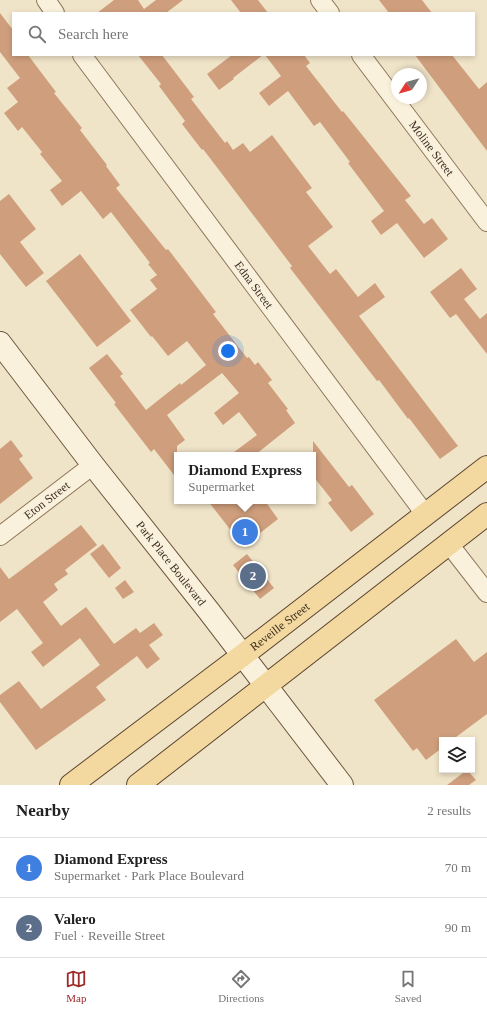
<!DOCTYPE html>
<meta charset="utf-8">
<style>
:root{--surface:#fff;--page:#f6f6f6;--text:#222;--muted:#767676;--line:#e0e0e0;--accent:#9e2a2b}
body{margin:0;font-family:"Times New Roman",serif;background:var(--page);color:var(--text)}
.controls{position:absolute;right:12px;bottom:12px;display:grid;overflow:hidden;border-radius:0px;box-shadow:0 2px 6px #0003}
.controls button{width:36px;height:36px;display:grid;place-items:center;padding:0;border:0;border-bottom:1px solid var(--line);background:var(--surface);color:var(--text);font:20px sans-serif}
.compass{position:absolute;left:391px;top:68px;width:36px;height:36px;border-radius:50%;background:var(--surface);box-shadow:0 2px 6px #0003;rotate:234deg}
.you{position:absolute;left:228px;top:351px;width:14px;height:14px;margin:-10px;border:3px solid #fff;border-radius:50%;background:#1a73e8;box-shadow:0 0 0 6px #1a73e833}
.badge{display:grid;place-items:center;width:26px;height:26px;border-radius:50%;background:var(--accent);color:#fff;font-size:13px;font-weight:700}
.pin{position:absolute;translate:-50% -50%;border:2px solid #fff;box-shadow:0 1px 4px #0006}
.popup{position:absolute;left:174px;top:452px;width:142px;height:52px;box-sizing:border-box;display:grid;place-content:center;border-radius:0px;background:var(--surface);filter:drop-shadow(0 1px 3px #0005);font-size:13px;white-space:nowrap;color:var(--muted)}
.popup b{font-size:15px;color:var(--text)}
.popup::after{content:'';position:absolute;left:50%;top:100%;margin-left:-8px;border:8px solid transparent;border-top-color:var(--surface)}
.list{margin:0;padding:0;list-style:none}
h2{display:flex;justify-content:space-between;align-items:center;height:52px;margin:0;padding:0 16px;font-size:17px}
h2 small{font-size:13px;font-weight:400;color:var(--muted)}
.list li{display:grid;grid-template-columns:26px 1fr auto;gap:12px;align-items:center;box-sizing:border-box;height:60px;padding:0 16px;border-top:1px solid var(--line)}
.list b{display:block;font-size:15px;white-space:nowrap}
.list p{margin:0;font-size:13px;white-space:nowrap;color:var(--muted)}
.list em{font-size:13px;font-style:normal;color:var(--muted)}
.icon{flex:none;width:22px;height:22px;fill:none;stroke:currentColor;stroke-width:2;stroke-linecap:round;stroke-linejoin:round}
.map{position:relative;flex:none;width:487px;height:785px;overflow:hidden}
.search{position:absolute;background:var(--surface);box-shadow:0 2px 6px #0003;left:12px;right:12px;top:12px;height:44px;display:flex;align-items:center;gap:10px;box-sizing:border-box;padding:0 14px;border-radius:0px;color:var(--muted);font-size:15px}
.sheet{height:172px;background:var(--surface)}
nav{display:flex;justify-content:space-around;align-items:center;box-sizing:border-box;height:56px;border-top:1px solid var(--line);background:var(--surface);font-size:11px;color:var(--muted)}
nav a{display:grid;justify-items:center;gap:2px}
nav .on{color:var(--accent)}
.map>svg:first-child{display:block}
</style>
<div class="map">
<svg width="487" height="785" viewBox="0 0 487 785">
<rect width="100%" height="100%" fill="#f0e4c8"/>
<path fill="#cf9f7d" d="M114 0H138L144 9 156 0H183L166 13H97Z
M231 0H258L268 13H241Z
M379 0H422L432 13H389Z
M0 13 13 30V55H28L56 92 54 93 82 128 80 130 107 165 106 166 120 185 116 188 166 250 168 249 216 312 213 314 247 358 249 357 255 365 258 362 272 380 268 383 288 409 286 410 295 423 255 455H230L257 435 239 412 223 425 214 413 239 393 222 373 167 415 185 440 177 446V479L154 449 151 452 114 404 116 403 89 368 107 354 123 374 120 376 146 410 180 383 181 385 206 365 187 341 168 356 152 336 151 337 130 310 157 289 150 280 157 275 148 264 150 263 111 212 103 219 81 191 62 206 50 190 62 181 40 154 42 152 22 127 18 131 4 113 18 102 7 88 20 78 0 52Z
M138 55H162L194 97 191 99 225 143 227 141 233 150 243 143 250 152 272 135 312 188 306 192 333 227 308 246 330 274 336 269 358 297 375 283 385 297 359 316 458 446 440 459 409 418 408 419 379 380 377 381 290 268 292 266 203 149 202 150 182 124 185 121 159 86 161 84Z
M232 55H263L233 78 234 79 219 90 207 74Z
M265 55H304L310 63 306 66 342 112 343 111 411 196 405 200 424 224 432 218 448 239 424 258 397 223 381 235 371 221 384 211 348 163 350 162 320 122 314 126 288 91 269 106 259 93 281 76Z
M415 55H452L479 89 487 82V151Z
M9 194 36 229 20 242 44 273 26 287 0 254V201Z
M80 254 131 321 97 347 46 281Z
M461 268 477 289 464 299 480 319 487 313V354L456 314 450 318 430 292Z
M11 440 23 456 19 459 33 478 0 504V449Z
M313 441 349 487 352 485 374 514 351 532 328 503 332 500 313 476Z
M208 501H265L278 519 251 540 236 537Z
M81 525 97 545 65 570 68 574 54 584 58 590 43 602 61 626 86 607 114 644 136 628 140 633 154 623 163 635 149 645 160 659 147 669 137 656 96 687 106 700 36 750 0 702V695L19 681 41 709 100 665 80 638 43 667 31 652 43 643 17 609 0 622V567L9 579Z
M103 544 121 568 109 578 90 554Z
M247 554 274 588 260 599 233 565Z
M125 580 134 592 123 599 115 588Z
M456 639 474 662 487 652V714L452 740H442V748L426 760 417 748 413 751 374 700Z
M467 770 476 780 469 785H447Z"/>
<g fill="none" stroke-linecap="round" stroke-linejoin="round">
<g stroke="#8d765c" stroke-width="20">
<g id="minor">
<path d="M46 0 55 13"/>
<path d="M320 0 330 13"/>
<path id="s1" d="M82 55 425 514"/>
<path id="s2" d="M361 55 487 222"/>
<path id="s3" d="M0 536 93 465"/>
<path d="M449 544 487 593"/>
</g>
</g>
<g stroke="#6f573f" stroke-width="24">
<g id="secondary">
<path id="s4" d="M0 343 93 465 208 610 342 785"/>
</g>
</g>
<g stroke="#5b4430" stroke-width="24">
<g id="primary">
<path id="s5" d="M71 785 243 655 487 467"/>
<path d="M138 785 487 514"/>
</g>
</g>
<use href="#minor" stroke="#faf1dc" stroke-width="18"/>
<use href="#secondary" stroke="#faf1dc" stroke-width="22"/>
<use href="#primary" stroke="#f3d9a0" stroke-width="22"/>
</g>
<g text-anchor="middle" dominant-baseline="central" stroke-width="4" stroke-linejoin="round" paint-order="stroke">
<g font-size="12" fill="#3d2e20" stroke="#f7eed8">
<text stroke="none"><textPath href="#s2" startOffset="117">Moline Street</textPath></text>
<text stroke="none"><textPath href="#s1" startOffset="287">Edna Street</textPath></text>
<text stroke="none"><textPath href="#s3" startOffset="59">Eton Street</textPath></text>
<text stroke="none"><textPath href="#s4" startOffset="279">Park Place Boulevard</textPath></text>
<text stroke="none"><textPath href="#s5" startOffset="262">Reveille Street</textPath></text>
</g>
</g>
</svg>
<div class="controls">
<button><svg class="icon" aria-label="layers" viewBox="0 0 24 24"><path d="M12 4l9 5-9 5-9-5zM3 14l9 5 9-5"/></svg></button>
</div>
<svg class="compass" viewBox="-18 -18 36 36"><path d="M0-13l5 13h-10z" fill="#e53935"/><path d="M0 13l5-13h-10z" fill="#767676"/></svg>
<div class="you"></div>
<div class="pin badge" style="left:245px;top:532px;background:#3f7fe0">1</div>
<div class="popup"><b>Diamond Express</b>Supermarket</div>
<div class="pin badge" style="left:253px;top:576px;background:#5c6f8a">2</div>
<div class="search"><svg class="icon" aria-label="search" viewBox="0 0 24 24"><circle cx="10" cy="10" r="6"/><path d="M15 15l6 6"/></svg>Search here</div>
</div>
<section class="sheet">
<h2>Nearby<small>2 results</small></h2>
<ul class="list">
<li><span class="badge" style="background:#3f7fe0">1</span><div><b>Diamond Express</b><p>Supermarket · Park Place Boulevard</p></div><em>70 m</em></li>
<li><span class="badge" style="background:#5c6f8a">2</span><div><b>Valero</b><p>Fuel · Reveille Street</p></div><em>90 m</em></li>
</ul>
</section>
<nav>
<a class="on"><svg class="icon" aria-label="map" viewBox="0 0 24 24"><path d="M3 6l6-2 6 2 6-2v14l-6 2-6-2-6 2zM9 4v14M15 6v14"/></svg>Map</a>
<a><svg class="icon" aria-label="directions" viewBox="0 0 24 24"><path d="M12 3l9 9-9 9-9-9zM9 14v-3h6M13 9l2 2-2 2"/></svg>Directions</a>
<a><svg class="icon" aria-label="saved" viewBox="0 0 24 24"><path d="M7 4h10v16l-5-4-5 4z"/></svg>Saved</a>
</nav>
